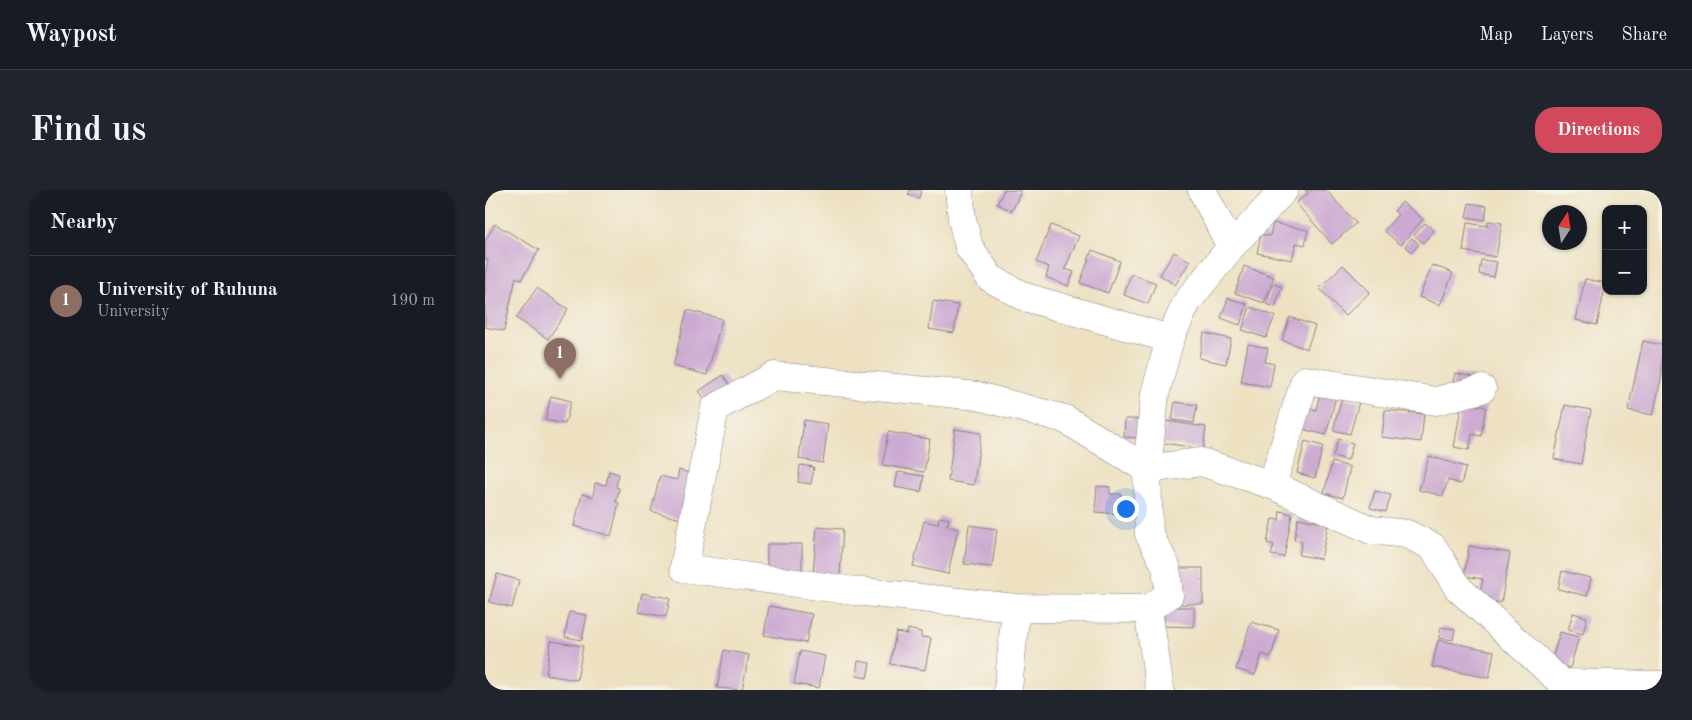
<!DOCTYPE html>
<meta charset="utf-8">
<style>
:root{--surface:#171b24;--page:#20242c;--text:#f1f3f6;--muted:#9ea1a6;--line:#363941;--accent:#d1495b}
body{margin:0;font-family:"Old Standard TT",serif;background:var(--page);color:var(--text)}
.controls{position:absolute;right:15px;top:15px;display:grid;overflow:hidden;border-radius:10px;box-shadow:0 1px 4px #0004}
.controls button{width:45px;height:45px;display:grid;place-items:center;padding:0;border:0;border-bottom:1px solid var(--line);background:var(--surface);color:var(--text);font:25px sans-serif}
.compass{position:absolute;left:1057px;top:15px;width:45px;height:45px;border-radius:50%;background:var(--surface);box-shadow:0 1px 4px #0004;rotate:12deg}
.you{position:absolute;left:640px;top:318px;width:18px;height:18px;margin:-12px;border:4px solid #fff;border-radius:50%;background:#1a73e8;box-shadow:0 0 0 8px #1a73e833}
.badge{display:grid;place-items:center;width:32px;height:32px;border-radius:50%;background:var(--accent);color:#fff;font-size:16px;font-weight:700}
.pin{position:absolute;translate:-50% -41px;filter:drop-shadow(0 1px 2px #0008)}
.pin::after{content:'';position:absolute;top:26px;width:18px;height:15px;background:inherit;clip-path:polygon(0 0,100% 0,50% 100%)}
.list{margin:0;padding:0;list-style:none}
h2{display:flex;justify-content:space-between;align-items:center;height:65px;margin:0;padding:0 20px;font-size:21px}
h2 small{font-size:16px;font-weight:400;color:var(--muted)}
.list li{display:grid;grid-template-columns:32px 1fr auto;gap:15px;align-items:center;box-sizing:border-box;height:90px;padding:0 20px;border-top:1px solid var(--line)}
.list b{display:block;font-size:19px;white-space:nowrap}
.list p{margin:0;font-size:16px;white-space:nowrap;color:var(--muted)}
.list em{font-size:16px;font-style:normal;color:var(--muted)}
.map{position:relative;flex:none;width:1177px;height:500px;overflow:hidden;border-radius:20px}
header{display:flex;align-items:center;gap:30px;box-sizing:border-box;height:70px;padding:0 25px;background:var(--surface);border-bottom:1px solid var(--line)}
header strong{font-size:24px}
nav{display:flex;gap:28px;margin-inline-start:auto;font-size:18px}
.intro{display:flex;align-items:center;justify-content:space-between;box-sizing:border-box;height:120px;padding:0 30px}
h1{margin:0;font-size:35px}
.button{padding:12px 22px;border-radius:20px;background:var(--accent);color:#fff;font-size:18px;font-weight:700}
main{display:flex;gap:30px;padding:0 30px}
aside{flex:1;background:var(--surface);border-radius:20px;box-shadow:0 1px 4px #0004}
.map>svg:first-child{display:block}
</style>
<header>
<strong>Waypost</strong>
<nav><a>Map</a><a>Layers</a><a>Share</a></nav>
</header>
<div class="intro"><h1>Find us</h1><a class="button">Directions</a></div>
<main>
<aside>
<h2>Nearby<small></small></h2>
<ul class="list">
<li><span class="badge" style="background:#8d6e63">1</span><div><b>University of Ruhuna</b><p>University</p></div><em>190 m</em></li>
</ul>
</aside>
<div class="map">
<svg width="1177" height="500" viewBox="0 0 1177 500">
<rect width="100%" height="100%" fill="#f7f3e8"/>
<filter id="ink" filterUnits="userSpaceOnUse"><feTurbulence type="fractalNoise" baseFrequency=".02" numOctaves="2"/><feDisplacementMap in="SourceGraphic" scale="10" xChannelSelector="R" yChannelSelector="G"/><feConvolveMatrix kernelMatrix="1 2 1 2 8 2 1 2 1" color-interpolation-filters="sRGB"/></filter>
<filter id="wash" filterUnits="userSpaceOnUse"><feTurbulence type="fractalNoise" baseFrequency=".0096" numOctaves="4" result="noise"/><feDisplacementMap in="SourceGraphic" scale="20" xChannelSelector="R" yChannelSelector="G"/><feGaussianBlur stdDeviation="1.12" result="paint"/><feColorMatrix in="noise" values="0 0 0 0 0 0 0 0 0 0 0 0 0 0 0 0 0 1.4 0 .05"/><feComposite in="paint" operator="in"/></filter>
<g filter="url(#wash)">
<rect width="100%" height="100%" fill="#ede1c2"/>
<g id="blocks">
<path fill="#ccaad2" d="M425 0H436L434 8 423 5Z
M519 0 536 1 527 21 512 14Z
M820 0H841L871 33 847 54 811 13 823 3Z
M917 12 938 29 916 55 899 41 913 24 909 21Z
M984 13 1002 16 1000 30 981 27Z
M1003 31 1017 33 1011 67 978 61 982 33 1002 36Z
M788 33 823 40 820 55 811 53 807 70 772 63 776 45 785 46Z
M940 33 949 40 938 53 929 45Z
M10 34 54 60 36 90 31 87 19 141 0 137V83L3 70 0 69V51Z
M566 35 594 46 580 79 589 82 583 96 561 87 564 77 551 72Z
M927 48 934 54 927 62 920 56Z
M607 60 635 71 623 103 595 93Z
M689 62 705 71 690 95 675 85Z
M996 70 1012 72 1009 87 994 84Z
M858 75 885 102 860 126 834 98Z
M947 75 968 83 955 115 934 107Z
M759 76 789 87 779 113 750 103Z
M646 84 671 93 663 114 639 105Z
M1100 89 1121 93 1112 135 1091 130Z
M788 94 797 97 790 117 781 114Z
M52 98 83 119 63 149 31 128Z
M743 108 762 114 755 135 736 128Z
M448 111 473 115 469 143 444 139Z
M765 117 790 126 781 148 757 140Z
M202 120 237 129 222 185 188 176Z
M805 127 830 136 822 159 797 150Z
M719 143 746 149 741 174 714 168Z
M1158 151 1177 155V185L1168 225 1143 220Z
M763 154 783 158 780 172 789 174 785 197 756 192Z
M970 183 989 187 986 201 967 197Z
M238 185 245 195 221 211 214 201Z
M836 199 852 203 841 245 809 237 815 216 831 220Z
M66 206 86 211 80 234 60 230Z
M857 208 874 212 865 244 848 240Z
M690 212 712 215 709 233 687 230Z
M977 212 1001 217 996 246 987 244 984 260 969 257Z
M1080 215 1106 220 1096 274 1069 269Z
M900 220 939 224 936 252 897 247Z
M640 229H660L659 248 639 247Z
M319 230 343 234 338 273 314 269Z
M681 231 721 237 718 259 678 253Z
M470 239 496 243 489 295 463 291Z
M403 242 445 249 439 282 398 275Z
M853 249 868 253 863 270 848 266Z
M820 251 838 256 830 288 812 283Z
M944 266 981 277 976 294 963 290 958 306 934 300Z
M847 272 865 277 858 308 839 303Z
M315 275 329 277 326 294 313 292Z
M194 280 208 284 196 329 166 321 175 286 192 290Z
M124 281 134 284 131 297 134 298 131 312 134 313 126 346 89 336 97 304 108 307 110 293 121 295Z
M413 282 439 286 436 302 410 297Z
M612 296 625 297V304H636L635 324 610 322Z
M890 301 906 305 901 322 885 318Z
M795 321 807 324 799 367 786 365 789 355 782 353 787 329 794 330Z
M454 327 464 329 462 336 473 339 463 384 428 376 439 331 453 334Z
M813 328 843 334 836 369 814 365 817 351 809 350Z
M484 335 512 339 507 377 479 374Z
M332 337 358 339 355 385 328 383Z
M282 354H317V386L282 385Z
M984 356 1025 363 1016 413 994 409 998 389 979 386Z
M690 378H718V414H690Z
M1077 381 1106 388 1102 406 1073 399Z
M12 384 34 390 27 418 4 412Z
M157 403 185 408 181 427 153 422Z
M284 416 327 424 321 453 279 445Z
M679 417H709V437L679 436Z
M84 422 102 425 97 450 80 447Z
M1088 423 1102 427 1098 444 1083 440Z
M766 432 794 440 786 467 777 464 770 485 751 479Z
M956 437 970 439 968 450 954 448Z
M423 439 436 442V447L446 448 440 480 405 474 411 442 422 444Z
M1075 442 1094 447 1085 478 1066 473Z
M953 450 1009 461 1004 488 947 477Z
M66 451 98 456 92 490 61 485Z
M239 460 264 465 257 500 232 498Z
M315 461 340 466 334 498 309 494Z
M373 471 385 473 382 488 371 486Z"/>
</g>
</g>
<g filter="url(#ink)">
<use href="#blocks" fill-opacity="0" stroke="#88827e" stroke-width="1"/>
<g fill="none" stroke-linecap="round" stroke-linejoin="round">
<g stroke="#88827e" stroke-width="29">
<path id="minor" d="M474 0 477 29 484 57 505 88 540 107 685 149
M717 0 746 57
M787 295 820 190 951 211 997 199
M663 419 531 418 370 401 199 378 230 218 289 186 493 206 580 229 662 279 716 272 787 295 886 340 922 344 948 357 973 398 1077 493 1177 495
M523 500 531 418
M675 500 663 419 684 405 681 376 664 344 662 279 670 204 685 149 702 112 746 57 799 0"/>
</g>
<use href="#minor" stroke="#fff" stroke-width="28"/>
</g>
</g>
</svg>
<div class="controls">
<button>+</button>
<button>−</button>
</div>
<svg class="compass" viewBox="-18 -18 36 36"><path d="M0-13l5 13h-10z" fill="#e53935"/><path d="M0 13l5-13h-10z" fill="#9ea1a6"/></svg>
<div class="you"></div>
<div class="pin badge" style="left:75px;top:189px;background:#8d6e63">1</div>
</div>
</main>
